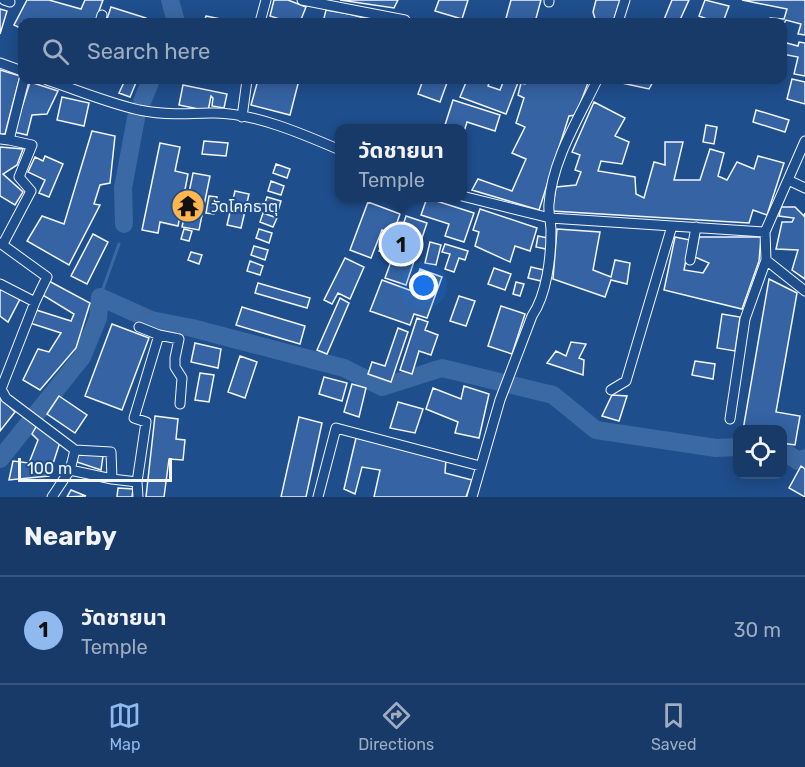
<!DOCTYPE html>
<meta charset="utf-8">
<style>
:root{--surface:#173a69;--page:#244571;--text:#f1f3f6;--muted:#9eadc0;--line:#36547d;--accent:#90b9f0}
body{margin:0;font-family:Rubik,"Noto Sans Thai",sans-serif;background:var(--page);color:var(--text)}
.controls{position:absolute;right:18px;bottom:18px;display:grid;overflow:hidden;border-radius:12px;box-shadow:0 3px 15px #0003}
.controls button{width:54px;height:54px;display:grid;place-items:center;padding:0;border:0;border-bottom:2px solid var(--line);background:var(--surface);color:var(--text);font:30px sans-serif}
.scale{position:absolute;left:18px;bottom:15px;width:154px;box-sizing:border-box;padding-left:6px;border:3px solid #f2f6ff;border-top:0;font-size:16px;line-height:21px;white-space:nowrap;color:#f2f6ff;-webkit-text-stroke:4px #1f4e8c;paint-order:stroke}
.you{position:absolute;left:424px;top:286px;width:21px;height:21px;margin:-15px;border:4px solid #fff;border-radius:50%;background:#1a73e8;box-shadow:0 0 0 9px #1a73e833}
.badge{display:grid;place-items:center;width:39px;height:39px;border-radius:50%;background:var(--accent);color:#111;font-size:20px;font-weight:700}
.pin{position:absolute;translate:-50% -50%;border:3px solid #fff;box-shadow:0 2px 6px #0006}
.popup{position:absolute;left:335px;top:124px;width:132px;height:78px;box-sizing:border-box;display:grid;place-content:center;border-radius:12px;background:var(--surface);filter:drop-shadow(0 2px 4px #0005);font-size:20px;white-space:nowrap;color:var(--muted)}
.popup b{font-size:22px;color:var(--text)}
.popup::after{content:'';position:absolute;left:50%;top:100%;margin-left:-12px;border:12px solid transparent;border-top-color:var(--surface)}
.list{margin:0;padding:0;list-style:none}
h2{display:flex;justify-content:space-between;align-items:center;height:78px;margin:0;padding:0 24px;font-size:26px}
h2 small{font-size:20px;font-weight:400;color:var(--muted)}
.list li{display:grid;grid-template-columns:39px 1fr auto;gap:18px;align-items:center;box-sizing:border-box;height:108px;padding:0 24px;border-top:2px solid var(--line)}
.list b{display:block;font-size:22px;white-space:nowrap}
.list p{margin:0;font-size:20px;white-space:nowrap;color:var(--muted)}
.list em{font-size:20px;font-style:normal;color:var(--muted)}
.icon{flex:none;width:33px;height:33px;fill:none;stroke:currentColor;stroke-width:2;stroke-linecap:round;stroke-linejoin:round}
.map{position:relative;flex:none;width:805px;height:497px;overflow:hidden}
.search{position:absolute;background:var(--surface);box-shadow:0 3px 15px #0003;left:18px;right:18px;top:18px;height:66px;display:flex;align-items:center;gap:15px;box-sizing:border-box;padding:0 21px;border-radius:12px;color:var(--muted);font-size:22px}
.sheet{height:186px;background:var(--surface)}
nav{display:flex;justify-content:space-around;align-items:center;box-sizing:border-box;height:84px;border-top:2px solid var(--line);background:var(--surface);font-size:16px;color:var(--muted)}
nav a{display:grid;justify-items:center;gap:3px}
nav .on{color:var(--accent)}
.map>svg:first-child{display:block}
</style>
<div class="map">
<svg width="805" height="497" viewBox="0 0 805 497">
<rect width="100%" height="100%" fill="#1f4e8c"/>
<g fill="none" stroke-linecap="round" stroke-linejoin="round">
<path stroke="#3b69a3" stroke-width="3" d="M100 297 119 244"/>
<path stroke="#3b69a3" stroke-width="18" d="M170 0 176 22
M142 102 151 80
M124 224 123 188 136 118
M782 450 798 461 805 458
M0 459 82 357 98 318 100 297 151 320 192 328 344 368 382 387 442 368 553 395 596 430 716 448 738 447"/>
</g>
<path fill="#3563a3" stroke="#f2f6ff" stroke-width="1.5" d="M49 0 81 9 85 0H103L95 22H22V29L14 25 27 0Z
M274 0H288L306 7 300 22H289L270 16Z
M340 0H398L394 8Z
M439 0H468L462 19 435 11Z
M511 0H541L535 22H505Z
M596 0H620L613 22H596L593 12Z
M672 0H689L679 22H663Z
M705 0 729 6 723 22H715L699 16Z
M742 0H805V35L798 34 801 24 786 20 782 27V22H768L770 18 784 19 787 9Z
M111 7 146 18 145 22H106Z
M0 9 7 11 0 34Z
M326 10 349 14 375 21 323 22Z
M206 16 235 22H204Z
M783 42 798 46 799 42 805 43V76L794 74 798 57 782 54Z
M0 70 20 76 5 134H0Z
M792 79 805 82V104L787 99Z
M125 80H137L130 97 119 93Z
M258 80H299L290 115 251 105Z
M423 80H448L440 102 418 94Z
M467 80H490L488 86 500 90 504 80H519L506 114 460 97Z
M527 80H589L576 115 569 116 539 210 472 190 478 179 512 191 526 159 512 153 525 127 516 123 524 98 518 95 521 83 525 84Z
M608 80H654L649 89Z
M30 82 58 91 47 114 32 115 27 135 14 132Z
M183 85 227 94 224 108 212 106 213 98 211 96 208 111 179 105Z
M62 97 89 103 84 126 57 120Z
M453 100 500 115 495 131 467 122 462 138V128H444Z
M594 102 625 118 615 136 629 142 622 164 601 161 598 171 635 177 636 194 644 198 654 162 665 165V142H683L674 180H700L710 149 724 153 718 176 727 180 737 162 754 169 758 156 784 163 767 215 753 210 749 223 552 211 556 187 576 185 581 172 575 170 580 155 572 152Z
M756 110 789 120 785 132 753 122Z
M706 125 717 127 714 144 703 142Z
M92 131 115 136 110 183 100 185 94 204 100 205 69 265 27 241 42 216 64 224Z
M204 141 228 143 226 156 202 154Z
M160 143 180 147 175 171 188 174 178 226 160 222 158 233 142 230Z
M0 147 23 149 17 165 3 174 23 192 15 205 0 196Z
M45 156 63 164 49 197 39 193 45 180 28 172 35 157 43 161Z
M276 164 290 169 287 178 273 173Z
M193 173 210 176 199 230 182 227Z
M271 181 284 186 281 195 268 191Z
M235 191 249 194 241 228 227 225Z
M209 196 217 197 214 214 206 213Z
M267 197 281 201 278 211 264 206Z
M427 198 474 213 464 242 445 236 449 224 421 215Z
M368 202 400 214 393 234 382 230 371 258 350 250Z
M781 207H795L804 216 805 213V279L792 270 798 250 776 249 782 222H792L794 218 779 216Z
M480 209 537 228 530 251 515 246 510 262 475 246 479 232 473 230Z
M263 213 277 218 273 227 260 222Z
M406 216 427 223 406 285 385 278 393 256 379 251 385 234 399 238Z
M184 229 192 231 189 241 181 239Z
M259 229 272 233 269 243 256 238Z
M557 229 600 232 593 270 611 277 615 260 630 263 627 284 611 280 605 297 553 279Z
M93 234 108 242 87 284 71 276Z
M538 236 548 238 546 249 536 247Z
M675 237 690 240 684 270 703 273 709 263 695 257 699 237H761L759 261 742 309 664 290Z
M430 242 441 245 436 265 425 263Z
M445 244 468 251 465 260 459 258 454 272 445 269 450 254 442 252Z
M254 246 268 250 265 260 251 255Z
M191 252 202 255 199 264 188 260Z
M345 258 364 267 350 299 338 293 332 304 324 300Z
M250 261 263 266 260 275 247 271Z
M531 267 544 270 541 281 528 278Z
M494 268 511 274 505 290 488 284Z
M420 269 442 277 427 318 414 314 410 325 370 311 382 280 412 291Z
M769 279 797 293 776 412 800 416 795 445 782 443V430H743Z
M47 280 90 303 76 348 40 390 23 380 38 349 49 352 61 333 30 323 33 309 71 321 74 314 41 294Z
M516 282 524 284 520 296 513 294Z
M258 283 310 298 307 308 255 293Z
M0 289 20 299 8 322 0 316Z
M459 296 475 301 466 326 450 321Z
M340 298 349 303 327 354 317 350Z
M501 306 525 314 512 354 488 346Z
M242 307 305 326 300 344 236 325Z
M722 314 740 317 735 351 717 348Z
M417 318 428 322 425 330 438 335 431 355 419 351 412 374 400 370Z
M112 324 149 338 122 410 85 396Z
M398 328 408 332 391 382 368 374 372 362 385 366Z
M571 342 586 344 579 358 584 360 583 375 547 363 556 351 566 356Z
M195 343 221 349 218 368 191 362Z
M240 356 257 362 245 398 228 392Z
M695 361 715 364 713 379 692 375Z
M200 373 214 375 209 402 195 400Z
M324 377 347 383 342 401 319 394Z
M352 384 366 388 359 417 344 412Z
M464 386 489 394 479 438 455 433 458 422 426 409 433 388 461 399Z
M612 395 627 396 619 421 602 416Z
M59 396 87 415 75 433 47 414Z
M0 397 15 412 0 431Z
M398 402 423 409 415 433 390 428Z
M155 416 178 419 176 439 185 440 183 460 169 459 164 497H146Z
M299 417 322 423 306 497H281Z
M37 425 61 439 49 476 9 480 13 461 29 463 38 440 32 434Z
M356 438 446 459 445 473 472 480 466 497H374L380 470 362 467 355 494 344 489Z
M78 450 103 456 101 470 77 462Z
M801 466 805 469V497L789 488Z
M118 488 133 489 132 497H117Z
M71 490 86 496 67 497Z"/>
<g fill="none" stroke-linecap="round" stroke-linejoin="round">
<path stroke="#3f679d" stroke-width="9" stroke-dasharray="9 4.5" stroke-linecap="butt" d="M139 327 148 309"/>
<g stroke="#f2f6ff" stroke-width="11">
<path id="minor" d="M4 0 10 2
M302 0 405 20
M549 2V0
M100 22 102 15
M260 22 266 0
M618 22 625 0
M0 63 22 71
M47 80C77 90 108 103 139 110 164 115 187 114 212 113 252 112 303 134 340 150
M242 117 247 80
M0 139 9 140 24 80
M788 180 805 188
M462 196 550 218 765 232
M0 243 47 277 35 302 1 389 6 398 75 450
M3 244 31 191 19 177 32 145 9 140
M690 260 696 227
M766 260 805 291
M0 284 35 302
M159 335 179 339 175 358V367L182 378 180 404
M611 390 626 381 672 226
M730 419 745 319 766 260 765 232 805 141
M112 479 70 470 75 450 111 452 112 479 137 482 146 422 134 418 159 335 139 327
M137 482 138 497
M52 497 70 470
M318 497 336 428 480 466
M472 497 500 400 532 316C547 294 551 257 551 231 551 222 548 213 549 204 552 160 579 118 597 80"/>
</g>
<use href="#minor" stroke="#1f4e8c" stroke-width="9"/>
</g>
<defs>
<g id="temple-disc" transform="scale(1.725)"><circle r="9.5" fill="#ffb74d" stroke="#1f4e8c"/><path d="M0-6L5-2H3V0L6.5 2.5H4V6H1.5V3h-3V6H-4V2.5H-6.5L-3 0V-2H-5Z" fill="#111"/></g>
</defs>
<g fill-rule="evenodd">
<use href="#temple-disc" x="188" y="206"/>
</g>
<g text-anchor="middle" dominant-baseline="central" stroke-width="4.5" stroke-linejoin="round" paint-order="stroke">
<g font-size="16" fill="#f2f6ff" stroke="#1f4e8c" text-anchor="start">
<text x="211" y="206">วัดโคกธาตุ</text>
</g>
</g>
</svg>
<div class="controls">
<button><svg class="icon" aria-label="locate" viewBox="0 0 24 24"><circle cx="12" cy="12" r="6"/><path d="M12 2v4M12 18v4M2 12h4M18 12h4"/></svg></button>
</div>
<div class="scale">100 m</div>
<div class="you"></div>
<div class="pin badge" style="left:401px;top:244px">1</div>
<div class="popup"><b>วัดชายนา</b>Temple</div>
<div class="search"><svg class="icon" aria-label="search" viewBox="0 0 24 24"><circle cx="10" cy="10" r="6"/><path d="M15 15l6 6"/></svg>Search here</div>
</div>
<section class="sheet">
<h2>Nearby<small></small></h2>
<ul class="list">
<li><span class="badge">1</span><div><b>วัดชายนา</b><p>Temple</p></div><em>30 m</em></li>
</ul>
</section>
<nav>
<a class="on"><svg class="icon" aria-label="map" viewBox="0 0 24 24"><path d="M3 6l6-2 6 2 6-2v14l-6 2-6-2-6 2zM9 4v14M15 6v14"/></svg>Map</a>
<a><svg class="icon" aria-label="directions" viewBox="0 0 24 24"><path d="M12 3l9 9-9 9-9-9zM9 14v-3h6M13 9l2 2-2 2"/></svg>Directions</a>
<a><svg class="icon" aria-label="saved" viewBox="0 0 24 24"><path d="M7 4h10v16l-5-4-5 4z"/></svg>Saved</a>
</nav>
